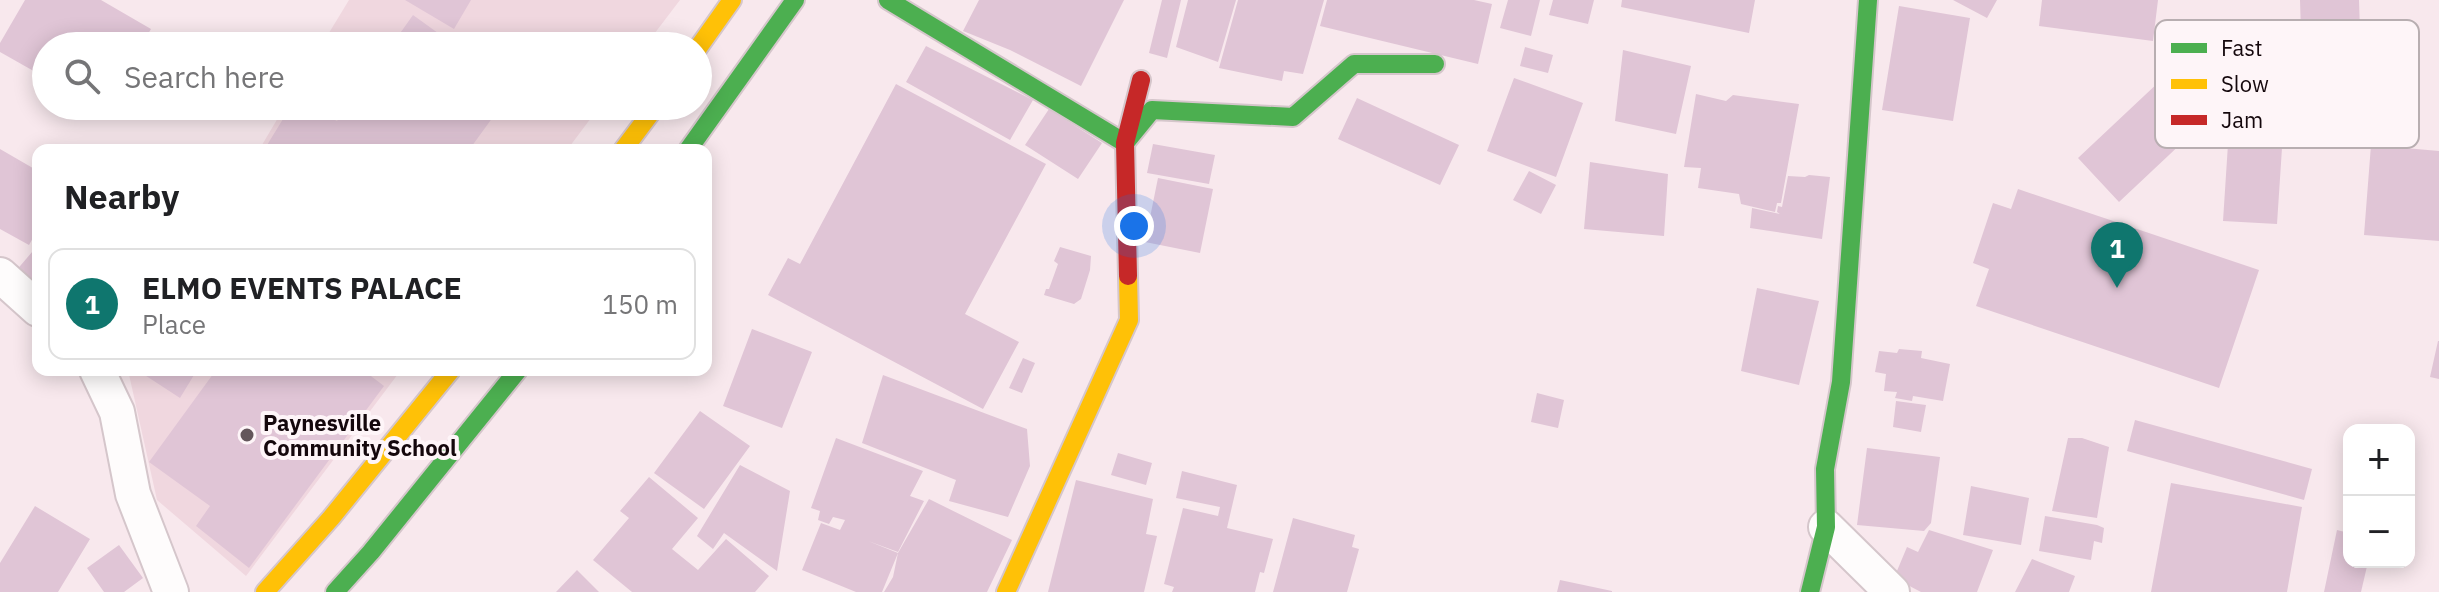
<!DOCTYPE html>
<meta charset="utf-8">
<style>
:root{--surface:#fff;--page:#f6f6f6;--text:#202124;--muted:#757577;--line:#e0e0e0;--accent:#0f766e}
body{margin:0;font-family:"IBM Plex Sans",sans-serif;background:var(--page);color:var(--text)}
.controls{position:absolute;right:24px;bottom:24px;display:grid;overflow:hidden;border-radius:16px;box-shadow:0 4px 20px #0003}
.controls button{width:72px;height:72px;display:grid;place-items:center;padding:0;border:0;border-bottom:2px solid var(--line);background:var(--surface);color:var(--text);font:40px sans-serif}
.you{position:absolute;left:1134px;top:226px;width:28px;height:28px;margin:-20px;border:6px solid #fff;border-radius:50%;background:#1a73e8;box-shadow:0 0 0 12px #1a73e833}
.badge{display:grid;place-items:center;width:52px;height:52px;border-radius:50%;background:var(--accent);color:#fff;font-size:26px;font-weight:700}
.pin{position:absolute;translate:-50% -66px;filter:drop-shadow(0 2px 4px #0008)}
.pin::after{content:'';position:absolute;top:42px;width:28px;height:24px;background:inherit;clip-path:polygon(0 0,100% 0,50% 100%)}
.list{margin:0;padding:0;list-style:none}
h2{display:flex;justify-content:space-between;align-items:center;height:104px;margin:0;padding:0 32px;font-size:34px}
h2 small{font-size:26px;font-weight:400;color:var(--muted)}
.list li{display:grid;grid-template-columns:52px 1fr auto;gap:24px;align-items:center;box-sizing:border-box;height:112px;margin:0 16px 16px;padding:0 16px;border:2px solid var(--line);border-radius:16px}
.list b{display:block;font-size:30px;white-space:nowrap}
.list p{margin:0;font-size:26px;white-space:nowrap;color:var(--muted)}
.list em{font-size:26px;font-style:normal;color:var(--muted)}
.icon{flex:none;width:44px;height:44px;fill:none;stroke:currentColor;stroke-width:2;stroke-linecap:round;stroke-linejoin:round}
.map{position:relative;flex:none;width:2439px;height:592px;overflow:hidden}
.search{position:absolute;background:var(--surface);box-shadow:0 4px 20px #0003;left:32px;top:32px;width:680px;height:88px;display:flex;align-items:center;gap:20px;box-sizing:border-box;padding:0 28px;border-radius:44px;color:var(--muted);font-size:30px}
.panel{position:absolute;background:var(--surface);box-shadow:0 4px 20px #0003;left:32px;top:144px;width:680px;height:232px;border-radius:16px}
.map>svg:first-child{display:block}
</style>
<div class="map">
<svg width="2439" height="592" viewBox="0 0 2439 592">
<rect width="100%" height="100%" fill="#f8e8ed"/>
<path fill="#f0d7df" d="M349 0H680L645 46H321Z
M285 106H600L567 150H259Z
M128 370H401L246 576 157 500Z"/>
<path fill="#e0c5d6" d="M25 0H101L151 29 141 46H46V78L0 52V43Z
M405 0H471L454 29Z
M979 0H1124L1081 86 1010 50 963 31Z
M1162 0H1181L1167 58 1149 53Z
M1188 0H1236L1218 62 1176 47Z
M1238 0H1324L1303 74 1284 71 1282 81 1219 68Z
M1327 0H1474L1492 4 1478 64 1320 26Z
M1508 0H1540L1531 36 1500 28Z
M1553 0H1594L1588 24 1549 15Z
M1622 0H1755L1749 33 1621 7Z
M1953 0H1997L1987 18Z
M2042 0H2158L2153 41 2039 26Z
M2300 0H2359L2361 63 2302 65Z
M1899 6 1970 18 1953 121 1882 110Z
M413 15 456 46H391Z
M926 46 1033 100 1010 140 906 82Z
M1525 47 1553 55 1548 73 1520 66Z
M1623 50 1691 66 1676 134 1615 121Z
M1514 78 1583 103 1556 177 1487 151Z
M2161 80 2202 124 2119 202 2078 158Z
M896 84 1046 164 965 314 1019 342 983 409 768 295 788 258 800 264Z
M1696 94 1726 101 1733 95 1799 104 1781 203H1777L1775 212 1741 204 1739 194 1698 188 1701 168 1684 167Z
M1357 98 1459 145 1440 185 1338 139Z
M291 106H308L337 121 348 106H501L469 150H264Z
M1049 109 1102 143 1078 179 1025 145Z
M1153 144 1215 155 1209 184 1147 173Z
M2228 144 2282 148 2277 224 2223 221Z
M2371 145 2439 151V241L2364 235Z
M0 149 38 171V229L29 245 0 229Z
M1590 162 1668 174 1664 236 1584 229Z
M1529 171 1556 185 1541 214 1513 200Z
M1809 175 1830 177 1822 239 1750 228 1752 208 1780 214 1777 212 1778 206 1782 207 1788 176 1805 177Z
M1158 178 1213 189 1200 253 1145 242Z
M2018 189 2259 270 2219 388 1976 306 1989 269 1973 263 1993 203 2011 209Z
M38 245V291L15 272Z
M1060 247 1091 256 1090 270 1081 299 1074 304 1044 295 1046 289H1049L1058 264 1054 261Z
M1757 288 1819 301 1799 385 1741 371Z
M752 329 812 352 782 428 723 406Z
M2438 341H2439V379L2430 377Z
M1899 349 1922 351 1921 358 1950 364 1943 401 1913 396 1912 401 1895 398 1897 392 1884 391 1886 374 1875 372 1879 351 1897 353Z
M1023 358 1035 363 1022 393 1009 388Z
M137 370H197L180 398Z
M216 370H363L384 386 249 568 196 526 210 506 149 462Z
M883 375 1027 429 1030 466 1008 517 949 501 956 480 862 443Z
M1537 393 1564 400 1558 428 1531 422Z
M1896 401 1926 405 1921 432 1893 427Z
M700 411 750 446 704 509 654 473Z
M2135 420 2312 469 2304 500 2127 451Z
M836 438 923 471 910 496 924 501 898 552 868 541 898 553 882 592H856L802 570 821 523 840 530 845 520 833 517 829 524 818 520 820 511 811 508Z
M2068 438H2082L2109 447 2097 518 2052 511Z
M1867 448 1940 457 1931 523 1924 531 1857 525Z
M1118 453 1152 463 1146 485 1111 475Z
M740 465 790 491 777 571 724 533 713 549 697 536Z
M1182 471 1237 485 1227 528 1273 539 1264 573 1260 572 1255 592H1172L1174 587 1164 584 1183 508 1218 516 1220 507 1176 498Z
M649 477 698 518 672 549 698 570 726 539 769 576 755 592H632L593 560 629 518 620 511Z
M1076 480 1153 499 1146 534 1157 536 1144 592H1048Z
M2171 483 2302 507 2287 592H2151Z
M1971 486 2029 498 2021 545 1963 535Z
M929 499 1012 540 987 592H884L893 577 898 553Z
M35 506 90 539 58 592H0V563Z
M2045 516 2097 525 2104 528 2102 543 2094 541 2091 560 2039 551Z
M1293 518 1355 535 1352 547 1359 549 1347 592H1273Z
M1929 530 1993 550 1977 592H1921L1894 578 1907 547 1918 552Z
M2337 530 2349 533V562H2368L2361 592H2324Z
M119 545 143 578 124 592H104L87 568Z
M2032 559 2075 576 2069 592H2015Z
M577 570 599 592H556Z
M1560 580 1612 591V592H1557Z"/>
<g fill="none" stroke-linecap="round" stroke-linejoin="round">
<g stroke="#d5c6cb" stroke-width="38">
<path id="street" d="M0 275 38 309
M97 370 117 412 133 494 171 592
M1826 527 1892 592"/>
</g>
<g stroke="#d5c6cb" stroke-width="22">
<path id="fast" d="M888 0 1125 143 1152 110 1293 117 1354 64H1435
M688 150 795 0
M335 592 371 552 518 370
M1810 592 1826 527 1825 469 1841 382 1868 0"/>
</g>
<g stroke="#d5c6cb" stroke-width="22">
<path id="slow" d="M698 48 732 0
M623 150 656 106
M265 592 331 518 451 370
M1006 592 1129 320 1128 276"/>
</g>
<g stroke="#d5c6cb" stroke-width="22">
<path id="jam" d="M1128 276 1125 143 1141 80"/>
</g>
<use href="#street" stroke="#fefcfc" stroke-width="34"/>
<use href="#fast" stroke="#4caf50" stroke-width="18"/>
<use href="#slow" stroke="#ffc107" stroke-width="18"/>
<use href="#jam" stroke="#c62828" stroke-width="18"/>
</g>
<circle fill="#64565b" stroke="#fef5f8" stroke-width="3" cx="247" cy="435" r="8"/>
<g text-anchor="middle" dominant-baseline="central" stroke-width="8" stroke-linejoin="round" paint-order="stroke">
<g font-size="22" font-weight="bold" fill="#14070c" stroke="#fef5f8" text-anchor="start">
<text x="263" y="422">Paynesville<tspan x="263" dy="25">Community School</tspan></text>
</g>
</g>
<rect x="2155" y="20" width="264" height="128" rx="12" fill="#fef5f8" stroke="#b8aeb1" stroke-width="2"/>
<rect x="2171" y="43" width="36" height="10" fill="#4caf50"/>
<rect x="2171" y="79" width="36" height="10" fill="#ffc107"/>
<rect x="2171" y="115" width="36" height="10" fill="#c62828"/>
<g font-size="22" fill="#14070c">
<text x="2221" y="56">Fast</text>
<text x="2221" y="92">Slow</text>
<text x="2221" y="128">Jam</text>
</g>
</svg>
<div class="controls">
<button>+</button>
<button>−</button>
</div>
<div class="you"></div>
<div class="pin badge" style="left:2117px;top:288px">1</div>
<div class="search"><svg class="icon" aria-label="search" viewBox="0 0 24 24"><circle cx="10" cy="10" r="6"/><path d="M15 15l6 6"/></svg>Search here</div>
<section class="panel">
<h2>Nearby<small></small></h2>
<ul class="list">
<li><span class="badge">1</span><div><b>ELMO EVENTS PALACE</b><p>Place</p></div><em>150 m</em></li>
</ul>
</section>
</div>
